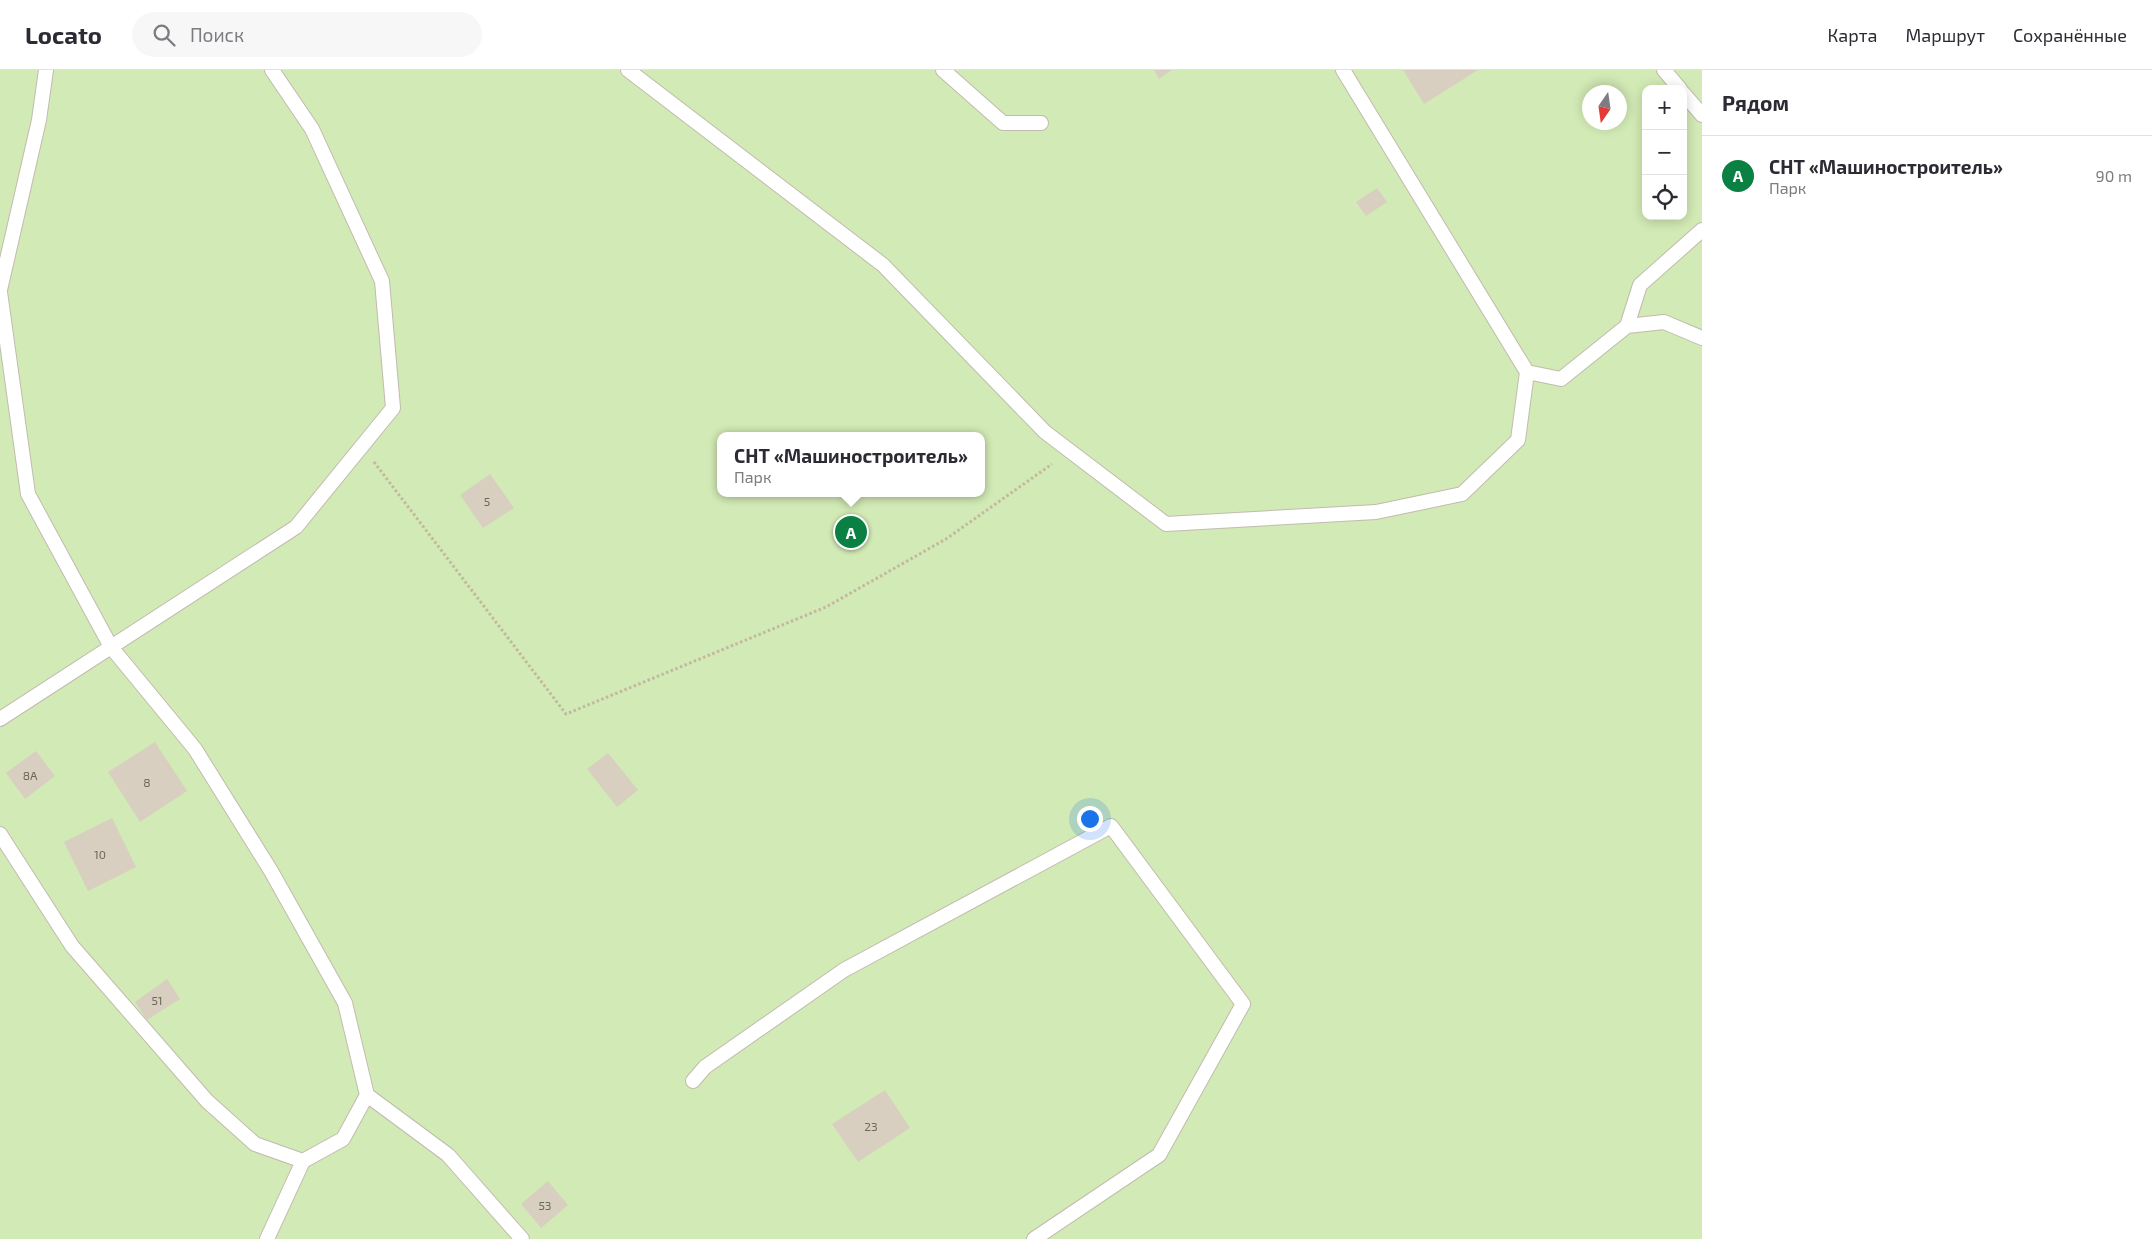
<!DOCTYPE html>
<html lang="ru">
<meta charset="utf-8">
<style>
:root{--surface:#fff;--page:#f7f7f7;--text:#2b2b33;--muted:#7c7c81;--line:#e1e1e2;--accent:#0b8043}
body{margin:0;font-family:"Exo 2",sans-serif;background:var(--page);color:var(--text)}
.controls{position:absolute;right:15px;top:15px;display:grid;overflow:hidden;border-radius:10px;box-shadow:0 2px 12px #0003}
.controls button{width:45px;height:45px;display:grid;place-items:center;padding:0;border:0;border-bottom:1px solid var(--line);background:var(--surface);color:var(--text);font:25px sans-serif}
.compass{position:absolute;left:1582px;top:15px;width:45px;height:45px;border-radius:50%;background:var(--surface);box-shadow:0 2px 12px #0003;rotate:193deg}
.you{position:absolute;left:1089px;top:748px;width:18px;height:18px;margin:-12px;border:4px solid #fff;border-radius:50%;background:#1a73e8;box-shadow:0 0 0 8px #1a73e833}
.badge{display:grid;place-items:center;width:32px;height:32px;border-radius:50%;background:var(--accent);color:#fff;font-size:16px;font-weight:700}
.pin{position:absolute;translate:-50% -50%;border:2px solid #fff;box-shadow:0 1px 5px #0006}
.popup{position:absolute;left:717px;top:362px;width:268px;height:65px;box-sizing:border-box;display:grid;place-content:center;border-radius:10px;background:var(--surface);filter:drop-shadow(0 1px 4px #0005);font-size:16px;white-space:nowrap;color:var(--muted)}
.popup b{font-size:19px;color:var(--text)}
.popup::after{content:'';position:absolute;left:50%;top:100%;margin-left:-10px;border:10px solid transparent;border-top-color:var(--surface)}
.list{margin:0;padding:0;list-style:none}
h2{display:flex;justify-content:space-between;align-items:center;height:65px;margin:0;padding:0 20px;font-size:21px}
h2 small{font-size:16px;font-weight:400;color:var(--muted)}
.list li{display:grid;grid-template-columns:32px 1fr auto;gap:15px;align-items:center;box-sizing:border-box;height:80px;padding:0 20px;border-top:1px solid var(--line)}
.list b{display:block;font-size:19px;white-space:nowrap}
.list p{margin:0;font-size:16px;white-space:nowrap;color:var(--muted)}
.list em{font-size:16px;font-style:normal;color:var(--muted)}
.icon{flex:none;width:28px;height:28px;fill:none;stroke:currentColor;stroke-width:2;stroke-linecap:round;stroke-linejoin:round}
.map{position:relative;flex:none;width:1702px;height:1169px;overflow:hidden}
header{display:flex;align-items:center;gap:30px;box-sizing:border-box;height:70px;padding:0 25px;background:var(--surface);border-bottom:1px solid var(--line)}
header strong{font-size:24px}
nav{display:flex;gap:28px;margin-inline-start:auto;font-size:18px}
.search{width:350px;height:45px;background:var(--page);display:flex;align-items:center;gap:12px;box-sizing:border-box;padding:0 18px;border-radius:28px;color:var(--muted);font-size:19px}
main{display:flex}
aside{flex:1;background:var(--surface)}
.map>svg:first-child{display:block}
</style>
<header>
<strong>Locato</strong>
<div class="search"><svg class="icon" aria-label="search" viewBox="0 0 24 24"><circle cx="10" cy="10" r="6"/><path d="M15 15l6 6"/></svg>Поиск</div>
<nav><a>Карта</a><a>Маршрут</a><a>Сохранённые</a></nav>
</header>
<main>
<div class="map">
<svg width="1702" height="1169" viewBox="0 0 1702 1169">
<rect width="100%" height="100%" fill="#f6f3ec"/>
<path fill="#d2eab5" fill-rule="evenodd" d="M0 0H1702V1169H0ZM1646 19H1683V146H1646ZM1590 22H1620V52H1590ZM721 366H981V423H721Z"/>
<path fill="#d8cfc1" d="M1154 0H1172L1159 9Z
M1403 0H1478L1424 34Z
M1377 118 1387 132 1366 146 1356 132Z
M490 404 514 438 483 458 460 425Z
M155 672 187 721 140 752 108 702Z
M36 681 55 706 25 729 6 703Z
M608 683 638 720 617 737 587 699Z
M112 748 136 797 88 821 64 772Z
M167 909 180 929 147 950 135 932Z
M885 1020 910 1058 858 1092 832 1054Z
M548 1111 568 1135 541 1158 521 1134Z"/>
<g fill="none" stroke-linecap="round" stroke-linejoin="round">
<g stroke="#c2bbae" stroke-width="16">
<path id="service" d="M628 0 883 195 1045 362 1166 454 1376 442 1462 424 1518 370 1527 302 1343 0
M943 0 1003 53H1041
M1664 0 1680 19
M1683 23 1702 45
M0 220 39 50 46 0
M0 222 28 424 111 577 195 679 271 801 345 933 367 1025 343 1069 303 1091 255 1074 207 1031 72 876 0 764
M1627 256 1640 215 1702 160
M1527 302 1561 309 1627 256 1664 252 1702 268
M0 649 296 457 393 338 382 211 312 59 272 0
M693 1011 705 997 844 900 1111 756 1243 934 1159 1085 1034 1169
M367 1025 448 1085 522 1169
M267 1169 303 1091"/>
</g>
<path stroke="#c4b79f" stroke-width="3" stroke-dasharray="2.5 2.5" stroke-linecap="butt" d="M374 392 566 644 826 537 946 469 1052 394"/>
<use href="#service" stroke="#fff" stroke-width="14"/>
</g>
<g text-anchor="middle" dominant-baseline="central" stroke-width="4" stroke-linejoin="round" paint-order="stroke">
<g font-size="12" fill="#6e675b">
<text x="487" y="431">5</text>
<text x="30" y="705">8А</text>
<text x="147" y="712">8</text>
<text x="100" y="784">10</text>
<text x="157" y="930">51</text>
<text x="871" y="1056">23</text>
<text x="545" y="1135">53</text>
</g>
</g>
</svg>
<div class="controls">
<button>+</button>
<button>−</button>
<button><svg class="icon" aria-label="locate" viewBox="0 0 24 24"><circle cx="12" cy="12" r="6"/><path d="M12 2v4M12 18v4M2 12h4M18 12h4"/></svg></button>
</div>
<svg class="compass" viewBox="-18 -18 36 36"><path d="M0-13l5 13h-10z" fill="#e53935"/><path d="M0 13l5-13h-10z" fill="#7c7c81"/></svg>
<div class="you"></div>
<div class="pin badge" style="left:851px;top:462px">A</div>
<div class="popup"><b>СНТ «Машиностроитель»</b>Парк</div>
</div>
<aside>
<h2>Рядом<small></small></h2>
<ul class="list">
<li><span class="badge">A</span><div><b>СНТ «Машиностроитель»</b><p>Парк</p></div><em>90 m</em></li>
</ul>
</aside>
</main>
